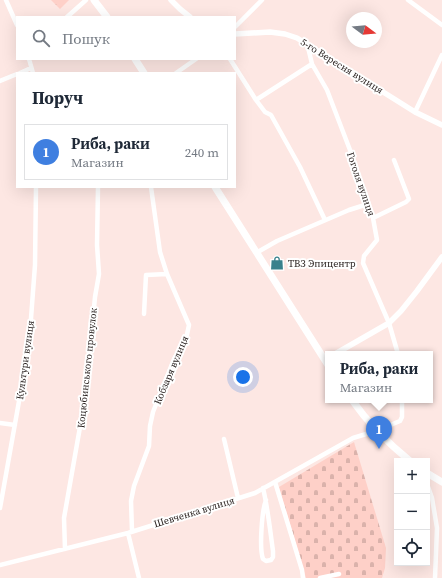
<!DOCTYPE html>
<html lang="uk">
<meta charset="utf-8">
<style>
:root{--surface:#fff;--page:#f2f2f3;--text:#1f2937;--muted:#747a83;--line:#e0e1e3;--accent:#3a818c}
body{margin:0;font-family:"Source Serif 4",serif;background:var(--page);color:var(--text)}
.controls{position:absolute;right:12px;bottom:12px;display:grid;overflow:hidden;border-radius:0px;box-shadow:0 4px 16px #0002}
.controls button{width:36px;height:36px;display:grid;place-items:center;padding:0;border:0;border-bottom:1px solid var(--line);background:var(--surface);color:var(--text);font:20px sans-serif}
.compass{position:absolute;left:346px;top:12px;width:36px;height:36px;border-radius:50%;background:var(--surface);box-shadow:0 4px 16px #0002;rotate:106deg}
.you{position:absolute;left:243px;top:377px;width:14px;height:14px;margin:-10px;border:3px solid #fff;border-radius:50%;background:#1a73e8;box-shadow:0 0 0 6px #1a73e833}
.badge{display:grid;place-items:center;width:26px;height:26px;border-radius:50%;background:var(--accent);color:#fff;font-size:13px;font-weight:700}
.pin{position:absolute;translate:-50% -33px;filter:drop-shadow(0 1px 2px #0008)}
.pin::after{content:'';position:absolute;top:21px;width:14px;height:12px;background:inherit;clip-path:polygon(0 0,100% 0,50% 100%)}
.popup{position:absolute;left:325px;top:351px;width:108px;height:52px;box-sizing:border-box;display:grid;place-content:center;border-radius:0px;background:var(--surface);filter:drop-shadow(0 1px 3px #0005);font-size:13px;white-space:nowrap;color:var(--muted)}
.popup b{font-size:15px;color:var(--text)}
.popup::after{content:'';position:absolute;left:50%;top:100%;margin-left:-8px;border:8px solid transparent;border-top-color:var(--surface)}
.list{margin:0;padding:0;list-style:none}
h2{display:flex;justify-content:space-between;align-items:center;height:52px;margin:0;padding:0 16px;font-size:17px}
h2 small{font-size:13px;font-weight:400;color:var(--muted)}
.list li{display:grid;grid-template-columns:26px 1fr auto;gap:12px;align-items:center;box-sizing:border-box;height:56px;margin:0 8px 8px;padding:0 8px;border:1px solid var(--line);border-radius:0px}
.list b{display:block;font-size:15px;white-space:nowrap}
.list p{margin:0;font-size:13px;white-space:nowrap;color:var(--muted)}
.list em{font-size:13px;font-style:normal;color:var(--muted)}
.icon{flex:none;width:22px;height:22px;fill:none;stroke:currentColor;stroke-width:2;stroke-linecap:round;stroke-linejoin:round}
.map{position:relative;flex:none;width:442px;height:578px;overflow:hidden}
.search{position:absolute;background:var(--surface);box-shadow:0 4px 16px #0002;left:16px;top:16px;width:220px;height:44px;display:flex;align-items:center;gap:10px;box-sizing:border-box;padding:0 14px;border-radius:0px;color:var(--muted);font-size:15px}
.panel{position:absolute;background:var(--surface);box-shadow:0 4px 16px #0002;left:16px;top:72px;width:220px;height:116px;border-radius:0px}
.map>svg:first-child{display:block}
</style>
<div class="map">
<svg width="442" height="578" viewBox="0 0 442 578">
<defs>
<pattern id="cemetery-stones" width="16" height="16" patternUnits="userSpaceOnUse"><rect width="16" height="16" fill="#fed0c8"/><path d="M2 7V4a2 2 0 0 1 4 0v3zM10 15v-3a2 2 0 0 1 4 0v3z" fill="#dab2ab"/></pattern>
<pattern id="park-tufts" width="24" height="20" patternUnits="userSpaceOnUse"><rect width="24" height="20" fill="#fed0c8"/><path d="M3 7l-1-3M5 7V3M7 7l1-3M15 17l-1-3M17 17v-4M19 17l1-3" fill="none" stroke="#dab2ab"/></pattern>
</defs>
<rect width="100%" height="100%" fill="#fde7e3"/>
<path fill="url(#cemetery-stones)" d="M354 442 386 548 385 568 382 578H306L279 487Z"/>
<path fill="url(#park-tufts)" d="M51 0H69L60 9Z"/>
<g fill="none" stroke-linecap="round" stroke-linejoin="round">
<path stroke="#fff" stroke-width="4.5" d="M6 0 17 25
M408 0 442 25
M67 17 86 0
M235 27 262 0
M307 43 312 64 327 90 350 150 373 218 377 240 364 256 363 263 389 323 398 354
M29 59 33 73
M230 59 256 100 312 64
M20 73 31 68
M176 73 196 59
M0 81 17 74
M256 100 265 112 271 115 300 167 325 220
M415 112 442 55
M373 218 406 202 409 199 394 160
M256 253 277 241 349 210 368 204
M144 314 146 275 167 274
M0 423 15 425
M224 439 238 498
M275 482 302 570 303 578
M427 484 432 498 437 528 435 578
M263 488C268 509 270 530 273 551V557L271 560 266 561 263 559C259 548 262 510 266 500
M0 508 29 345 35 265 36 187
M132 531 131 501 134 486 149 446 150 426 153 412 174 359 186 339 189 325 167 274 160 252 151 187
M128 533 139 578
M65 549 64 518 83 410 87 383 95 297 99 274 97 245 98 187
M0 565 128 533 255 493 353 438 376 431 400 421 402 417V400
M320 578 339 574"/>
<path stroke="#fff" stroke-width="5.5" d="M171 0 180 9 190 17
M235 34 270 32 285 34 297 38 415 112 442 125
M335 354 389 323 401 311 417 291 442 257"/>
<path stroke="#fff" stroke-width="7" d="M94 0 107 17
M135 59 144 73
M215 187 328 365
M352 400C368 423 388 443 410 461
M427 473 442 482"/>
</g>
<defs>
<g id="shop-bare" transform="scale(1.08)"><path d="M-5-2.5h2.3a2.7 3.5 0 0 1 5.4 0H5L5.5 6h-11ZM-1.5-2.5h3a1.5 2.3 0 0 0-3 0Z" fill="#3a818c" stroke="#fff" stroke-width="2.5" paint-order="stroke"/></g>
</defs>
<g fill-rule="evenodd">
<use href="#shop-bare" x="277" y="263"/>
</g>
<g text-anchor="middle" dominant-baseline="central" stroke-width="4" stroke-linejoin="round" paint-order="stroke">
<g font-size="10" fill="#29211f" stroke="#fff">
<text transform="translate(342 66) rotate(32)">5-го Вересня вулиця</text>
<text transform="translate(361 184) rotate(71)">Гоголя вулиця</text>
<text transform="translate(25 360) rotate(-82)">Культури вулиця</text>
<text transform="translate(87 368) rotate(-84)">Коцюбинського провулок</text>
<text transform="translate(171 370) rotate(-67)">Кобзаря вулиця</text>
<text transform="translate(194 512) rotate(-17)">Шевченка вулиця</text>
</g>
<g font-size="10" fill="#29211f" stroke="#fff" text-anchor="start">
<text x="288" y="263">ТВЗ Эпицентр</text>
</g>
</g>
</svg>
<div class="controls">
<button>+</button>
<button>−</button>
<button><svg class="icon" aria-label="locate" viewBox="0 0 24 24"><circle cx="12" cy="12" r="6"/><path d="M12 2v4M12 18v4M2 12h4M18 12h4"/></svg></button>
</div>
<svg class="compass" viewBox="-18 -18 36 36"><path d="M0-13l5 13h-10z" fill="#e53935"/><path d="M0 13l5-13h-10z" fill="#747a83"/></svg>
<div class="you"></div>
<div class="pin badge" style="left:379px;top:449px;background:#3f7fe0">1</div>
<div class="popup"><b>Риба, раки</b>Магазин</div>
<div class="search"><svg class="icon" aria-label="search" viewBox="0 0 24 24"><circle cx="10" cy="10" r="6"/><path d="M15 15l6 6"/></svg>Пошук</div>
<section class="panel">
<h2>Поруч<small></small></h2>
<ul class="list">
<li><span class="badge" style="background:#3f7fe0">1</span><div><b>Риба, раки</b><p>Магазин</p></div><em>240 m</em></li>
</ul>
</section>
</div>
